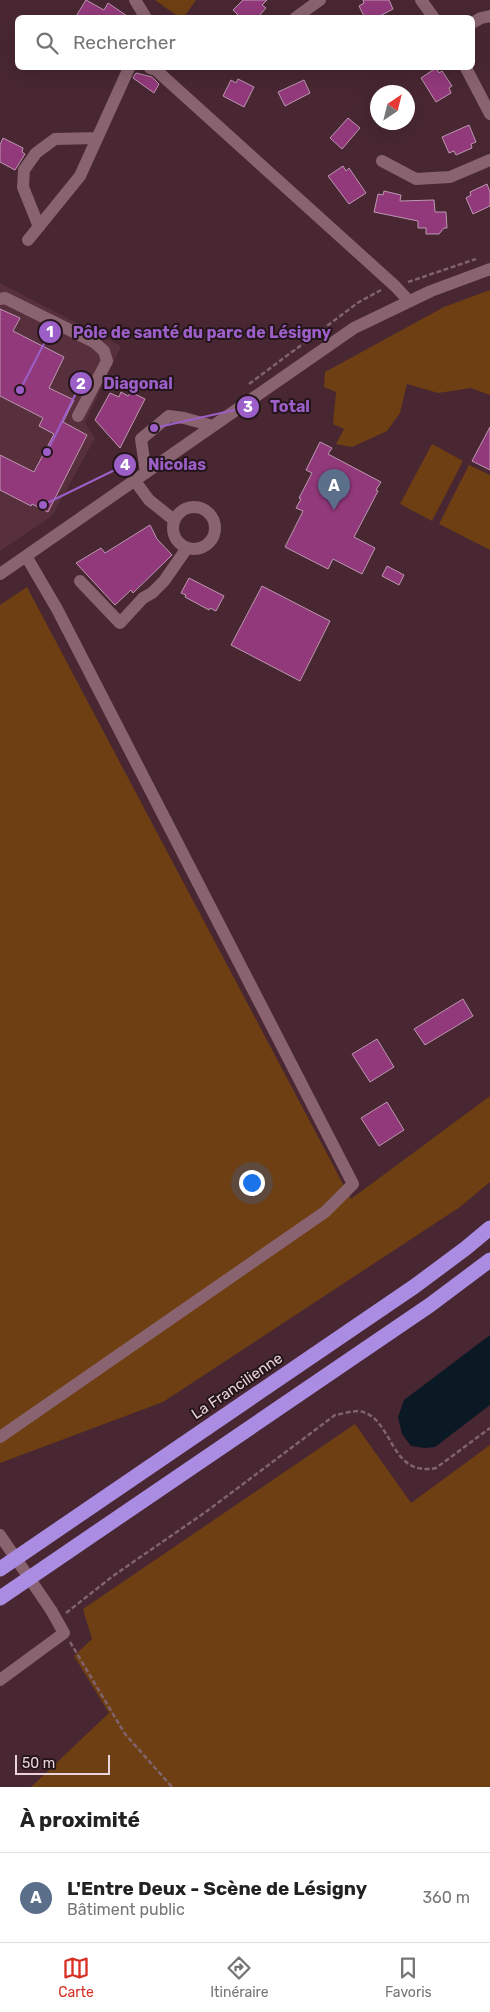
<!DOCTYPE html>
<html lang="fr">
<meta charset="utf-8">
<style>
:root{--surface:#fff;--page:#f2f2f2;--text:#222;--muted:#767676;--line:#e0e0e0;--accent:#d93025}
body{margin:0;font-family:Rubik,sans-serif;background:var(--page);color:var(--text)}
.compass{position:absolute;left:370px;top:85px;width:45px;height:45px;border-radius:50%;background:var(--surface);box-shadow:0 5px 20px #0002;rotate:35deg}
.scale{position:absolute;left:15px;bottom:12px;width:95px;box-sizing:border-box;padding-left:5px;border:2px solid #ead3da;border-top:0;font-size:14px;line-height:18px;white-space:nowrap;color:#ead3da;-webkit-text-stroke:4px #24151a;paint-order:stroke}
.you{position:absolute;left:251px;top:1182px;width:18px;height:18px;margin:-12px;border:4px solid #fff;border-radius:50%;background:#1a73e8;box-shadow:0 0 0 8px #1a73e833}
.badge{display:grid;place-items:center;width:32px;height:32px;border-radius:50%;background:var(--accent);color:#fff;font-size:16px;font-weight:700}
.pin{position:absolute;translate:-50% -41px;filter:drop-shadow(0 1px 2px #0008)}
.pin::after{content:'';position:absolute;top:26px;width:18px;height:15px;background:inherit;clip-path:polygon(0 0,100% 0,50% 100%)}
.list{margin:0;padding:0;list-style:none}
h2{display:flex;justify-content:space-between;align-items:center;height:65px;margin:0;padding:0 20px;font-size:21px}
h2 small{font-size:16px;font-weight:400;color:var(--muted)}
.list li{display:grid;grid-template-columns:32px 1fr auto;gap:15px;align-items:center;box-sizing:border-box;height:90px;padding:0 20px;border-top:1px solid var(--line)}
.list b{display:block;font-size:19px;white-space:nowrap}
.list p{margin:0;font-size:16px;white-space:nowrap;color:var(--muted)}
.list em{font-size:16px;font-style:normal;color:var(--muted)}
.icon{flex:none;width:28px;height:28px;fill:none;stroke:currentColor;stroke-width:2;stroke-linecap:round;stroke-linejoin:round}
.map{position:relative;flex:none;width:490px;height:1787px;overflow:hidden}
.search{position:absolute;background:var(--surface);box-shadow:0 5px 20px #0002;left:15px;right:15px;top:15px;height:55px;display:flex;align-items:center;gap:12px;box-sizing:border-box;padding:0 18px;border-radius:8px;color:var(--muted);font-size:19px}
.sheet{height:155px;background:var(--surface)}
nav{display:flex;justify-content:space-around;align-items:center;box-sizing:border-box;height:70px;border-top:1px solid var(--line);background:var(--surface);font-size:14px;color:var(--muted)}
nav a{display:grid;justify-items:center;gap:2px}
nav .on{color:var(--accent)}
.map>svg:first-child{display:block}
</style>
<div class="map">
<svg width="490" height="1787" viewBox="0 0 490 1787">
<rect width="100%" height="100%" fill="#482732"/>
<path fill="#572f3d" d="M0 283 121 346 85 423 95 438 52 516 0 551Z"/>
<path fill="#6e3f13" d="M155 0H196L184 17 180 18Z
M490 290V395L471 388 438 393 407 384 400 413 387 431 352 447 336 444 344 429 333 424 336 392 324 387 325 372 444 307Z
M432 444 463 461 432 521 400 504Z
M469 465 490 475V550L439 524Z
M27 587 351 1199 490 1096V1182L460 1207 163 1402 0 1463V605Z
M355 1424 411 1503 490 1445V1787H31L109 1713 74 1656 92 1639 83 1609Z"/>
<path fill="#0a1923" d="M490 1335V1405L435 1447 425 1448 411 1446 402 1434 398 1417 404 1400Z"/>
<path fill="#92397b" stroke="#bb98af" d="M86 0 104 10 108 3 130 18H75Z
M243 0H267L262 5 266 8 257 18H241L233 10Z
M363 0H389L393 9 376 18H365L359 6 364 3Z
M436 68 439 73 442 71 452 86 449 88 451 93 436 102 421 78Z
M136 73 152 77 159 84 154 93 133 78Z
M238 79 254 87 244 107 223 96 231 80 236 83Z
M304 80 310 93 285 106 278 92Z
M348 118 360 128 342 149 330 138Z
M469 125 476 142 471 144 472 148 456 155 454 151 449 153 442 137Z
M3 138 23 148 22 152 25 154 15 170 0 162V145Z
M343 166 346 171 349 168 366 193 349 204 328 176Z
M487 184 490 192V206L473 214 466 198 471 195 470 192Z
M384 191 401 195 400 201 434 200 435 212H446L447 228H444L439 234H426V228H418V221L374 212 378 194 383 195Z
M0 309 20 318 13 331 64 357 49 388 74 400 63 422 87 435 48 512 32 504 31 506 0 490V455L34 472 54 434 39 426 43 418 0 396Z
M121 392 128 396 131 392 145 399 120 448 95 420 110 393 119 397Z
M490 427V470L472 461Z
M320 442 332 448 328 454 381 482 376 490 378 491 354 537 375 548 362 574 333 559 328 569 285 547 303 511 296 508 301 499 299 498 312 473 306 470Z
M150 525 157 539 172 555 133 593 131 590 115 605 76 563 101 548 105 553Z
M387 566 404 575 399 585 382 576Z
M189 578 224 596 216 611 210 608 209 610 185 597 186 595 181 593Z
M262 586 330 621 300 681 231 645Z
M463 999 473 1016 425 1045 414 1029Z
M377 1039 394 1067 370 1082 352 1054Z
M387 1102 404 1130 379 1146 361 1118Z"/>
<g fill="none" stroke-linecap="round" stroke-linejoin="round">
<path stroke="#81636d" stroke-width="2.5" stroke-dasharray="5 2.5" stroke-linecap="butt" d="M408 282 476 259
M249 384 359 302 381 290
M66 1613 113 1576 207 1511 335 1415C342 1414 351 1411 358 1411 394 1415 388 1478 436 1468L490 1428
M70 1642 125 1734 172 1787"/>
<path stroke="#89636f" stroke-width="12" d="M135 0 146 18
M421 0 434 18
M295 18 320 0
M472 23 481 18 490 16
M150 68 156 70 395 286 409 301
M466 68 490 114
M382 161 416 179 450 177 490 160
M39 227 23 187 24 170 36 153 55 139 97 138
M28 240 80 176 129 68
M0 299 5 298 94 342 104 351 107 361 78 416
M146 473 141 439 169 416 184 418 213 426
M135 481 149 500 174 520
M173 528a21 21 0 1 1 42 0a21 21 0 1 1-42 0Z
M0 574 354 328 431 291 490 269
M80 581 120 623 143 598 152 593 164 581 187 548
M0 1437 325 1212 353 1184 57 609 26 556
M0 1535 51 1610 64 1633 0 1680"/>
<path stroke="#aa8de3" stroke-width="15" d="M0 1569 415 1286 466 1248 490 1228
M0 1598 430 1305 490 1260"/>
</g>
<g text-anchor="middle" dominant-baseline="central" stroke-width="4" stroke-linejoin="round" paint-order="stroke">
<g font-size="15" fill="#ead3da" stroke="#24151a">
<text transform="translate(237 1386) rotate(-34)">La Francilienne</text>
</g>
</g>
<path fill="none" stroke="#9c5ec7" stroke-width="2" d="M20 390L50 332M47 452L81 383M154 428L248 407M43 505L125 465"/>
<g fill="#9c5ec7" stroke="#24151a" stroke-width="2">
<circle cx="20" cy="390" r="5"/>
<circle cx="47" cy="452" r="5"/>
<circle cx="154" cy="428" r="5"/>
<circle cx="43" cy="505" r="5"/>
<circle cx="50" cy="332" r="12"/>
<circle cx="81" cy="383" r="12"/>
<circle cx="248" cy="407" r="12"/>
<circle cx="125" cy="465" r="12"/>
</g>
<g font-size="15" text-anchor="middle" font-weight="bold" fill="#fff">
<text x="50" y="337">1</text>
<text x="81" y="389">2</text>
<text x="248" y="412">3</text>
<text x="125" y="470">4</text>
</g>
<g font-size="16" text-anchor="middle" font-weight="bold" fill="#9c5ec7" stroke="#24151a" stroke-width="4" stroke-linejoin="round" paint-order="stroke">
<text x="202" y="338">Pôle de santé du parc de Lésigny</text>
<text x="138" y="389">Diagonal</text>
<text x="290" y="412">Total</text>
<text x="177" y="470">Nicolas</text>
</g>
</svg>
<svg class="compass" viewBox="-18 -18 36 36"><path d="M0-13l5 13h-10z" fill="#e53935"/><path d="M0 13l5-13h-10z" fill="#767676"/></svg>
<div class="scale">50 m</div>
<div class="you"></div>
<div class="pin badge" style="left:334px;top:510px;background:#5c6f8a">A</div>
<div class="search"><svg class="icon" aria-label="search" viewBox="0 0 24 24"><circle cx="10" cy="10" r="6"/><path d="M15 15l6 6"/></svg>Rechercher</div>
</div>
<section class="sheet">
<h2>À proximité<small></small></h2>
<ul class="list">
<li><span class="badge" style="background:#5c6f8a">A</span><div><b>L'Entre Deux - Scène de Lésigny</b><p>Bâtiment public</p></div><em>360 m</em></li>
</ul>
</section>
<nav>
<a class="on"><svg class="icon" aria-label="map" viewBox="0 0 24 24"><path d="M3 6l6-2 6 2 6-2v14l-6 2-6-2-6 2zM9 4v14M15 6v14"/></svg>Carte</a>
<a><svg class="icon" aria-label="directions" viewBox="0 0 24 24"><path d="M12 3l9 9-9 9-9-9zM9 14v-3h6M13 9l2 2-2 2"/></svg>Itinéraire</a>
<a><svg class="icon" aria-label="saved" viewBox="0 0 24 24"><path d="M7 4h10v16l-5-4-5 4z"/></svg>Favoris</a>
</nav>
